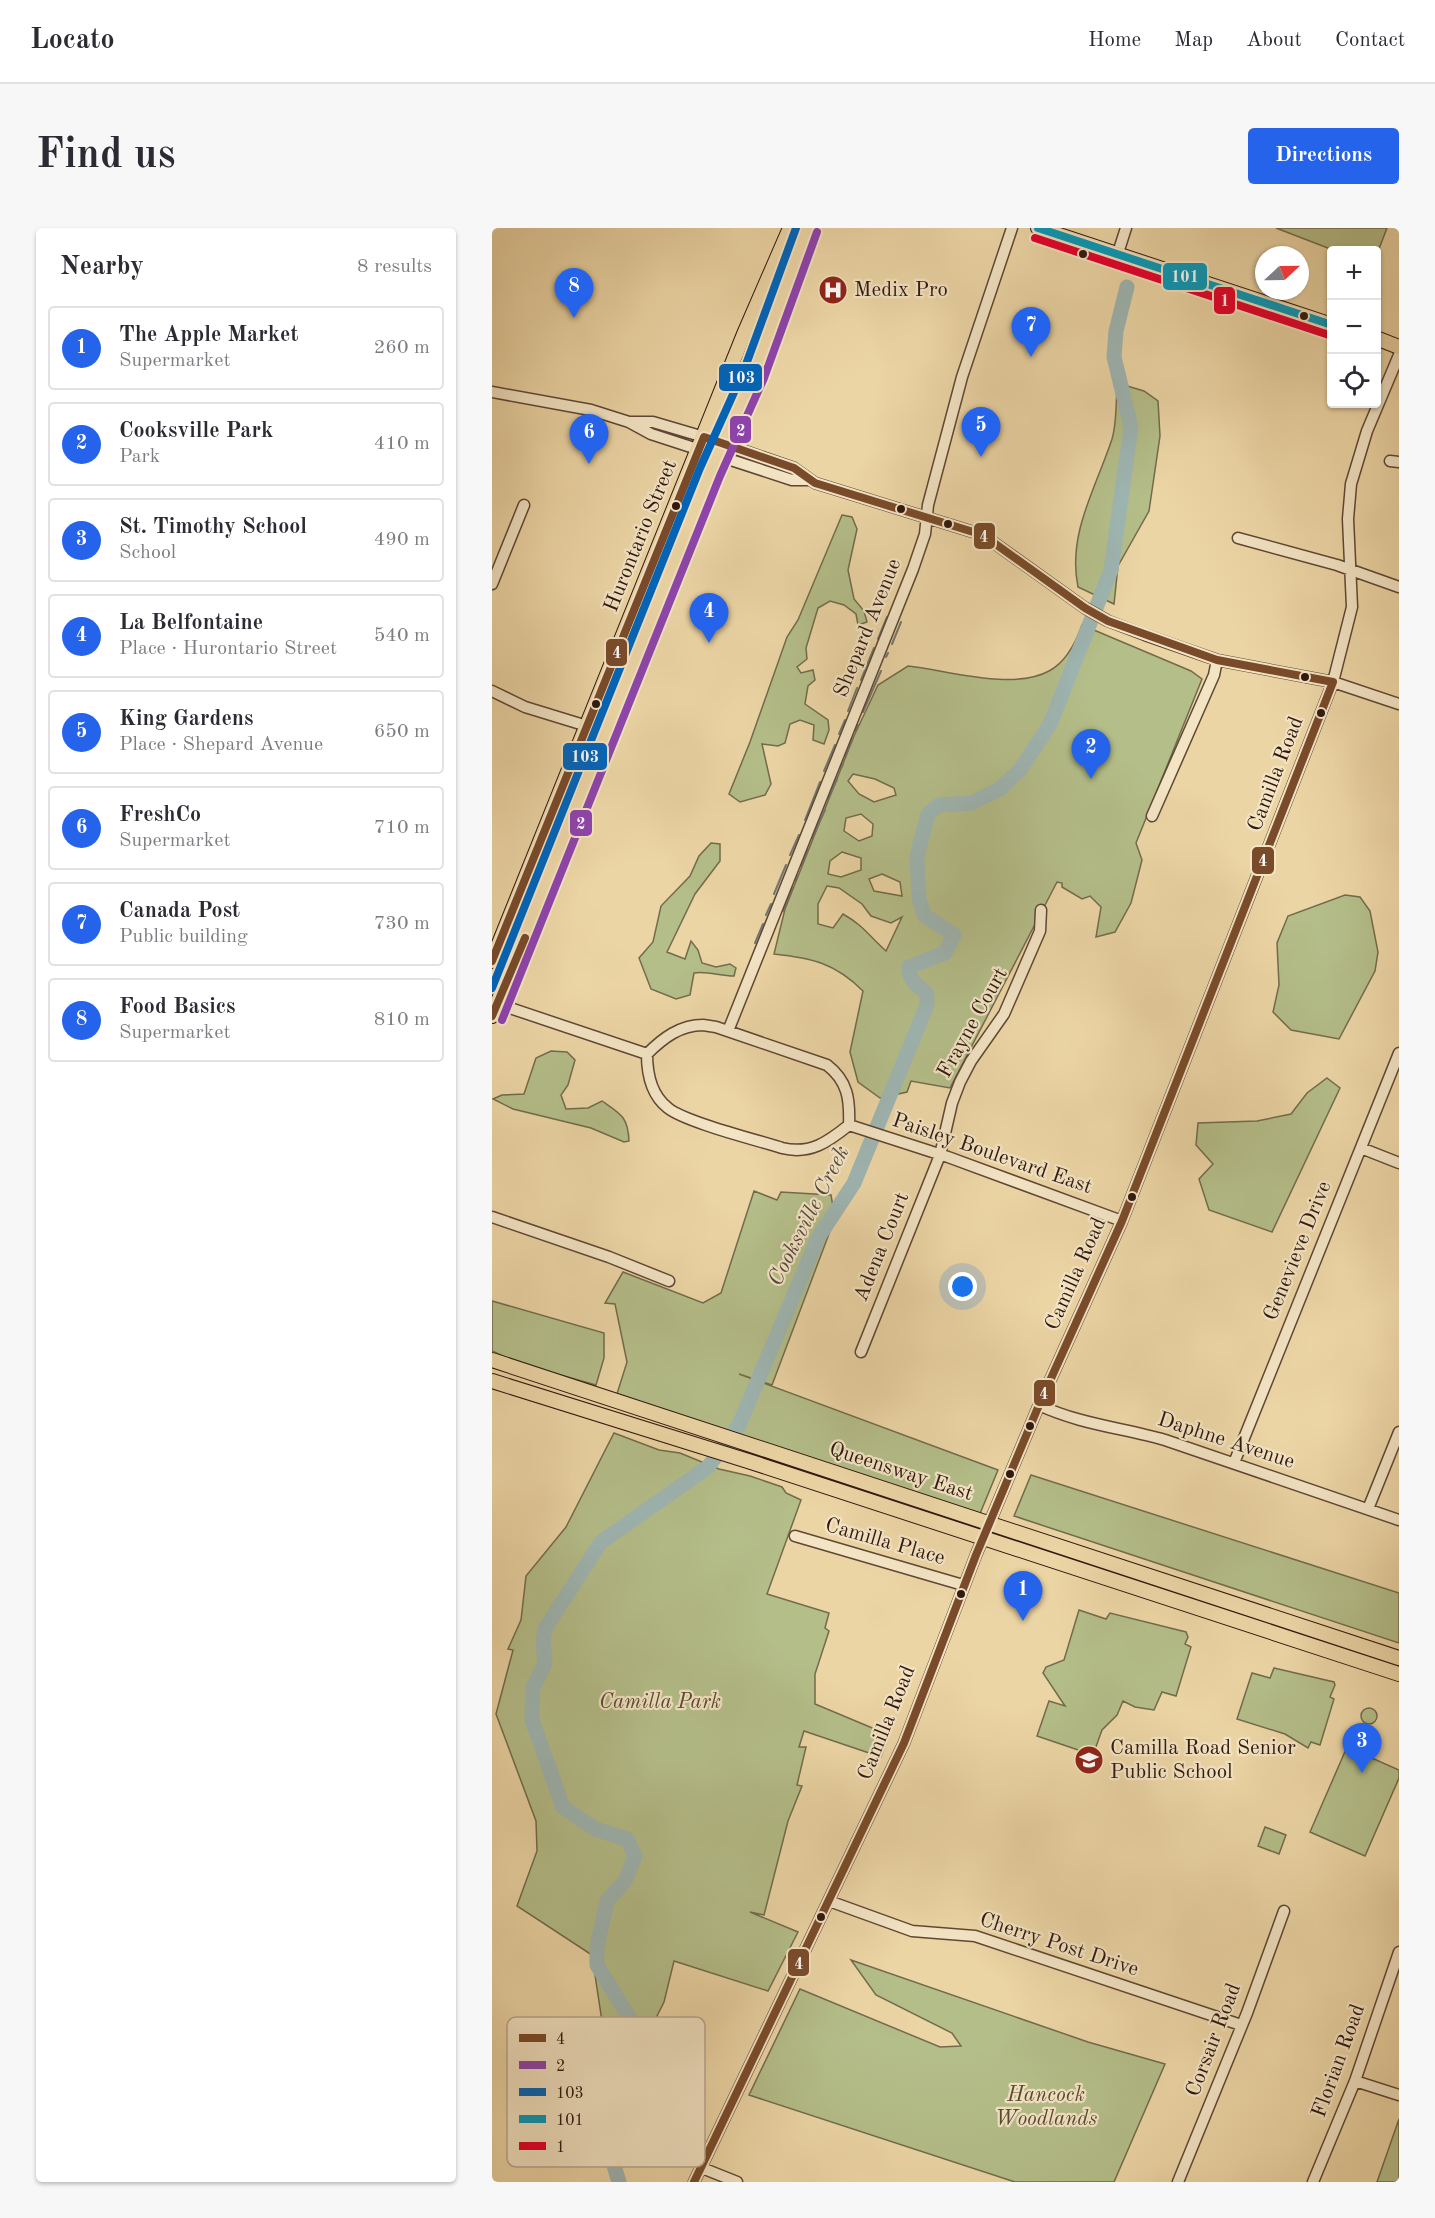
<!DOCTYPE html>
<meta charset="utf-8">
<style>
:root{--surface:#fff;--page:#f7f7f7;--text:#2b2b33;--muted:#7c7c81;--line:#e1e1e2;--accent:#2563eb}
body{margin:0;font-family:"Old Standard TT",serif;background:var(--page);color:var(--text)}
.controls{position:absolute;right:18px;top:18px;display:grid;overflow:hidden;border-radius:6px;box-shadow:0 2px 4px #0004}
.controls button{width:54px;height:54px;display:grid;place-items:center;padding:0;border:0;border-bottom:2px solid var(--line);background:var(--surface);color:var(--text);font:30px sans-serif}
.compass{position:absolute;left:763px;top:18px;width:54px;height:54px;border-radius:50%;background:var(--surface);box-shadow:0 2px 4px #0004;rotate:68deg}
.you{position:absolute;left:471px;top:1059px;width:21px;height:21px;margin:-15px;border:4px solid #fff;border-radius:50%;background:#1a73e8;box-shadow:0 0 0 9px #1a73e833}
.badge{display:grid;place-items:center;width:39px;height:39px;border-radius:50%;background:var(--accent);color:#fff;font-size:20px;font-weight:700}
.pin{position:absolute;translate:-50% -50px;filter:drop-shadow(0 2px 3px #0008)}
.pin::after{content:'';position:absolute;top:32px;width:21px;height:18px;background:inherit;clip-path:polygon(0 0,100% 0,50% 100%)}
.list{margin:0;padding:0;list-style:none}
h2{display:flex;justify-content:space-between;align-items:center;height:78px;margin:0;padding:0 24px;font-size:26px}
h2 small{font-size:20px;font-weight:400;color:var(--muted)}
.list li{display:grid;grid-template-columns:39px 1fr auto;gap:18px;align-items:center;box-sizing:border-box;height:84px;margin:0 12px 12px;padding:0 12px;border:2px solid var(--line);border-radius:6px}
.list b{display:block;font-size:22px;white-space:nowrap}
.list p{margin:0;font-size:20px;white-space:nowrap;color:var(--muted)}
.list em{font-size:20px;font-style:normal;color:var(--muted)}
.icon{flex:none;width:33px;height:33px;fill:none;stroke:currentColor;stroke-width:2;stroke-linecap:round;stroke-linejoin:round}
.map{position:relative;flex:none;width:907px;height:1954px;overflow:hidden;border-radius:6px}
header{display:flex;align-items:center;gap:36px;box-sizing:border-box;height:84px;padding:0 30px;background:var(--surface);border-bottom:2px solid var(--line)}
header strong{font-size:28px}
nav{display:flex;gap:33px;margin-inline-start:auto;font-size:21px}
.intro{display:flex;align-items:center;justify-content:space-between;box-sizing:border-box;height:144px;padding:0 36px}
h1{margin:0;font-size:42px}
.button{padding:15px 27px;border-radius:6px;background:var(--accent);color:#fff;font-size:21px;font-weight:700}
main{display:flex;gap:36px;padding:0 36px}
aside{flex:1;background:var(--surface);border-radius:6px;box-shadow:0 2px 4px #0004}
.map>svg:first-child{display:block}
</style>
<header>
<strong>Locato</strong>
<nav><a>Home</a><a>Map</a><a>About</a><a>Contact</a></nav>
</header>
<div class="intro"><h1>Find us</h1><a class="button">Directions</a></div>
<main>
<aside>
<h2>Nearby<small>8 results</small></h2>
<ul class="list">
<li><span class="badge">1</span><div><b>The Apple Market</b><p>Supermarket</p></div><em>260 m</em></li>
<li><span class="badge">2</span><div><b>Cooksville Park</b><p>Park</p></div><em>410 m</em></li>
<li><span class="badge">3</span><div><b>St. Timothy School</b><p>School</p></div><em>490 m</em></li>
<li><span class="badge">4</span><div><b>La Belfontaine</b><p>Place · Hurontario Street</p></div><em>540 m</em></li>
<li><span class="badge">5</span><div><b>King Gardens</b><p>Place · Shepard Avenue</p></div><em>650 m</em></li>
<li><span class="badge">6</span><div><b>FreshCo</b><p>Supermarket</p></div><em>710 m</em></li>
<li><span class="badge">7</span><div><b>Canada Post</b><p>Public building</p></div><em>730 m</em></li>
<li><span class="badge">8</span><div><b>Food Basics</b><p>Supermarket</p></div><em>810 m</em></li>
</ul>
</aside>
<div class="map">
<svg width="907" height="1954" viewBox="0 0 907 1954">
<rect width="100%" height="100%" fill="#ecd5a5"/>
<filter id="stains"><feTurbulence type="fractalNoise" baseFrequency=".00333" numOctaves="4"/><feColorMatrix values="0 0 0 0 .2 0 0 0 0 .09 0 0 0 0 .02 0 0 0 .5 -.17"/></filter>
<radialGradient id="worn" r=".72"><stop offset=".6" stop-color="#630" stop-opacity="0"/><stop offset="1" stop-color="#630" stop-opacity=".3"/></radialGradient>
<path fill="#b4be89" stroke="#726b4c" stroke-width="1.5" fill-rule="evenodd" d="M784 0H895L885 26 884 22H841Z
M625 155 652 163 666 173 668 208 657 283 626 338 622 376 586 359C575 306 604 260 620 211 625 194 624 173 625 155Z
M350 287 360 289 365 301 356 342 362 371 372 383 375 394 366 397 364 386 352 377 338 373 326 380 314 420 315 431 305 439 309 445 321 442 323 452 316 458 313 476 336 492 337 502 332 516 321 512 322 497 308 492 298 496 293 515 286 518 270 516 279 556 273 567 248 574 237 566 258 514 295 409 306 392Z
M590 397 699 443 710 451 644 615 650 632 639 675 623 704 604 709 609 679 598 668 590 671 570 659V655L565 654 458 860 419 853 415 864 388 870 366 854 358 824 371 763C343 735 320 730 282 726L293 681 362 508 386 457 416 438C454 442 521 463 557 443 574 434 584 414 590 397ZM361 546 383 551 402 560 404 567 382 574 367 566 356 553ZM369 586 381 596 380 608 367 613 352 603 354 590ZM350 624 369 630V642L349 649 336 646 338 633ZM390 646 408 654 410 668 382 663 377 651ZM335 658 347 660 370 676 379 688 399 695 410 689 394 723C376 707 372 698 351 686L341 700 326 696V676Z
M219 615 228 616V633L203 666 175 724 193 731 199 713 206 722 210 735 224 739 238 736 244 740 242 748C228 748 216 743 202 745L198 767 184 771 159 761 147 730 161 714 169 678 198 648 207 628Z
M853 667 868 669 878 683 886 724 883 743 847 811 799 802 781 784 787 757 785 715 796 688Z
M59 823 75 824 83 832 76 857 69 867 74 881 96 880 110 873C129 886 136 889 137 913L132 914 99 900 21 881 1 871 10 867 32 866 44 830Z
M835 850 848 860 780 1004 717 982 707 951 721 936 704 917 706 895 765 893 799 886 815 865Z
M262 963 285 972 289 964 339 967 343 990 280 1157 247 1146 506 1242 487 1288 124 1169 135 1134 123 1076 113 1075 131 1044 211 1075 229 1065Z
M0 1073 112 1105V1130L104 1157 29 1136 0 1123Z
M122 1205 167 1222 188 1225 227 1241 258 1248 290 1259 294 1265 309 1272 275 1366 337 1385 333 1400 337 1403 323 1446V1476L397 1507 389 1529 312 1503 307 1519H314L305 1557 310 1558 296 1593 272 1687 258 1684 306 1704 276 1763 182 1733 172 1774 150 1818 124 1837 114 1820 100 1727 25 1678 45 1623 44 1593 4 1486 21 1422 16 1421 29 1392 34 1348 74 1299Z
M539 1247 907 1365V1415L522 1288Z
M587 1382 614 1391 618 1385 694 1404 696 1409 693 1416 699 1419 684 1468 670 1464 662 1482 643 1479 631 1473 625 1487 610 1502 601 1527 545 1508 557 1473 573 1478 551 1445 554 1439 572 1432Z
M782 1440 842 1454 843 1457 838 1469 842 1471 828 1517 819 1514 816 1520 793 1506 745 1491 760 1445 778 1450Z
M869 1488a8 8 0 1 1 16 0a8 8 0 1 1-16 0Z
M855 1519 907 1542V1550L873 1628 818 1604Z
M773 1599 794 1607 787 1626 766 1618Z
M359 1732 596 1814 673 1836 622 1954H523L257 1867 308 1761 448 1819 469 1818 460 1805 384 1767Z
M907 1891V1954H885Z"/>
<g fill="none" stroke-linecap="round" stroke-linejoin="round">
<path stroke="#727772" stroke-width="2" d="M386 411 395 389
M400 416 409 394
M394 429 396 425
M369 452 382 420
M356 483 365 460
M371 484 389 443
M363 503 366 497
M347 506 353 492
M354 527 360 511
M349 540 351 536
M332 543 343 517
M336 571 345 551
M313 592 328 554
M320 610 333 582
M298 627 307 607
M309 638 316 621
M303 652 305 648
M282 666 294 637
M291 683 300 660
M274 687 279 676
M263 715 271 696"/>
<path stroke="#9eb6b3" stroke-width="15" d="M127 1954 112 1905 119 1849 137 1803V1789L105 1737V1719L115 1673 133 1653 143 1628 135 1611 103 1601 71 1579 40 1492 41 1459 53 1436 51 1412 54 1399 109 1314 216 1239 247 1197 326 1010 362 955 435 777V766C426 757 416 753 417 739L453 725 462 707 432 687 427 670 425 628 436 586 447 577 480 575 509 560 528 542 558 496 619 342 639 199 622 129 624 103 635 59"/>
<g stroke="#5f4735" stroke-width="13">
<path id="minor" d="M626 25 634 0
M0 164 99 182 137 194 159 206 300 252H317
M137 194H161L212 209 302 240 323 255 491 307 593 380 616 393 653 407 725 432 841 454 907 476
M898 233 907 234
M746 310 845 337 907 359
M0 356 32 277
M0 463 33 479 95 498
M660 588 722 447 725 432
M0 774 155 826
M211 797 224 799 335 837C356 853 358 872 357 897 336 914 318 927 290 920 265 912 193 894 176 880 159 867 155 845 155 826 171 810 188 797 211 797Z
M236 803 421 341 433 306 436 277 470 149 520 0
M357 897 456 929 630 993
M869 920 907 935
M0 989 117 1029 177 1053
M369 1124 448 927 460 875 468 854 479 833 512 786 548 703 549 682
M547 1177C587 1196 631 1200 673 1212L907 1292
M742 1235 907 825
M876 1281 907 1204
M303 1308 471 1357
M337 1673 420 1703 483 1708 749 1797
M863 1853 907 1867
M210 1940 245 1954
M202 1954 412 1515 484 1327 547 1177 630 993 841 454 860 379 856 291 859 256 875 203 907 127
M686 1954 755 1785 792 1683
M821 1954 863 1853 907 1724"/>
</g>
<g stroke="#301810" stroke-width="16">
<path id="major" d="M546 0 840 97
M884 110 907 119
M0 733 252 106 298 0
M0 788 94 559 218 244 262 146 315 0
M0 1132 907 1430
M0 1153 256 1233 907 1446"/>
</g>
<use href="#minor" stroke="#f3e4c4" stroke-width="10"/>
<use href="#major" stroke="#ecd5a5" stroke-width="14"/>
<g stroke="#f3e4c4" stroke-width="12">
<path id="bus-1" d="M0 733 212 209 302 240 323 255 491 307 593 380 616 393 725 432 841 454 630 993 547 1177 484 1327 412 1515 202 1954
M0 788 33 710"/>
</g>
<g stroke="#f3e4c4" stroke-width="12">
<path id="bus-2" d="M10 792 228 248 272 150 325 4"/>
</g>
<g stroke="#f3e4c4" stroke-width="12">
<path id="bus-3" d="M0 760 208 240 252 142 304 0"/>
</g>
<g stroke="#f3e4c4" stroke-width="12">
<path id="bus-4" d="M546 0 840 97"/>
</g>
<g stroke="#f3e4c4" stroke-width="12">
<path id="bus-5" d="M543 10 837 107"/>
</g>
<use href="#bus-1" stroke="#7a4b2a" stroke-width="8"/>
<use href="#bus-2" stroke="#8e44ad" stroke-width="8"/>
<use href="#bus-3" stroke="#0065bd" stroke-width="8"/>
<use href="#bus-4" stroke="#059abb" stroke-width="8"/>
<use href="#bus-5" stroke="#e4002b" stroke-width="8"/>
</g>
<defs>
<g id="hospital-disc" transform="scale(1.5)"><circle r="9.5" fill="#8f2418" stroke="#f3e4c4"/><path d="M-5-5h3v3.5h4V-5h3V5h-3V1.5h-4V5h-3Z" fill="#fff"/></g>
<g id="school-disc" transform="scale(1.5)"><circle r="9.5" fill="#8f2418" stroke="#f3e4c4"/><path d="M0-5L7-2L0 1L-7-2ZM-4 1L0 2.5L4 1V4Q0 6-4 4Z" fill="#fff"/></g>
</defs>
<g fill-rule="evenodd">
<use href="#hospital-disc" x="341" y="62"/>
<use href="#school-disc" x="597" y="1532"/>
</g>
<g fill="#301810" stroke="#f3e4c4" stroke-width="2">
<circle cx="591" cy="26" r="5"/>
<circle cx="812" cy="88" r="5"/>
<circle cx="184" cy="278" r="5"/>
<circle cx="409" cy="281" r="5"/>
<circle cx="456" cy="296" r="5"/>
<circle cx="813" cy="449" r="5"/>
<circle cx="104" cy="476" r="5"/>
<circle cx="829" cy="485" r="5"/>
<circle cx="640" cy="969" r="5"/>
<circle cx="538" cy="1198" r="5"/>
<circle cx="518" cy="1246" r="5"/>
<circle cx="469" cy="1366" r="5"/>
<circle cx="329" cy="1689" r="5"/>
</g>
<g text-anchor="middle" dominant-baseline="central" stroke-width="4.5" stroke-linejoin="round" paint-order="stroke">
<g font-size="21" fill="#301810" stroke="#f3e4c4" text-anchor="start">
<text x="362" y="62">Medix Pro</text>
<text x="618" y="1520">Camilla Road Senior<tspan x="618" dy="24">Public School</tspan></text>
</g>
<g font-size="21" fill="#301810" stroke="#f3e4c4">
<text transform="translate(149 308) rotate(-68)">Hurontario Street</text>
<text transform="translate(376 400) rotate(-68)">Shepard Avenue</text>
<text transform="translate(784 546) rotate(-69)">Camilla Road</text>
<text transform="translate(481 795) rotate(-61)">Frayne Court</text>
<text transform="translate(500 926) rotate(19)">Paisley Boulevard East</text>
<text transform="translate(390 1019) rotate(-68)">Adena Court</text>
<text transform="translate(806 1023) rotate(-68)">Genevieve Drive</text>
<text transform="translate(584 1046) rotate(-66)">Camilla Road</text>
<text transform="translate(734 1213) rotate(18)">Daphne Avenue</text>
<text transform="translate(409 1244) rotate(18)">Queensway East</text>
<text transform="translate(393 1314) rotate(16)">Camilla Place</text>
<text transform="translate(395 1495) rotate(-68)">Camilla Road</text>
<text transform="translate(567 1717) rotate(18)">Cherry Post Drive</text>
<text transform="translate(722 1812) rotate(-69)">Corsair Road</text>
<text transform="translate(847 1833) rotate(-70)">Florian Road</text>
</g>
<g font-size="21" font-style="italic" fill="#584a34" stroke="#f3e4c4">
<text x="168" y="1474">Camilla Park</text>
<text x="554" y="1867">Hancock<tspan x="554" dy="24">Woodlands</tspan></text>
</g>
<g font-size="22" font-style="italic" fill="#514741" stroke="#f3e4c4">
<text transform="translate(317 988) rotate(-63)">Cooksville Creek</text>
</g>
</g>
<rect x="15" y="1789" width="198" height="150" rx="9" fill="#f3e4c4" stroke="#b8a78e" stroke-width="1.5"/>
<rect x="27" y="1806" width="27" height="8" fill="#7a4b2a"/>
<rect x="27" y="1833" width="27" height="8" fill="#8e44ad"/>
<rect x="27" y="1860" width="27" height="8" fill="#0065bd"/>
<rect x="27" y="1887" width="27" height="8" fill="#059abb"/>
<rect x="27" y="1914" width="27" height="8" fill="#e4002b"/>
<g font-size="16" fill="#301810">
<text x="64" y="1816">4</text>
<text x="64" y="1843">2</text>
<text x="64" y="1870">103</text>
<text x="64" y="1897">101</text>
<text x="64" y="1924">1</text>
</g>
<g stroke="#f3e4c4" stroke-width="2">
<rect x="670" y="34" width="46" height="29" rx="6" fill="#059abb"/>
<rect x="721" y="58" width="23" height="29" rx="6" fill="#e4002b"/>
<rect x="226" y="135" width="45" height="29" rx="6" fill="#0065bd"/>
<rect x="237" y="187" width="23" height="29" rx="6" fill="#8e44ad"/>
<rect x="481" y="294" width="23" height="28" rx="6" fill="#7a4b2a"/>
<rect x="113" y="410" width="23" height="29" rx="6" fill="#7a4b2a"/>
<rect x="70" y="514" width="46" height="29" rx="6" fill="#0065bd"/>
<rect x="77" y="581" width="24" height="28" rx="6" fill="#8e44ad"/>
<rect x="759" y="618" width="24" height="29" rx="6" fill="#7a4b2a"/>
<rect x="541" y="1151" width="23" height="28" rx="6" fill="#7a4b2a"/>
<rect x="295" y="1720" width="23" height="29" rx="6" fill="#7a4b2a"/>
</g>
<g font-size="16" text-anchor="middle" font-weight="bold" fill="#fff">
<text x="693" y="54">101</text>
<text x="733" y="78">1</text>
<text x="249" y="155">103</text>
<text x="249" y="208">2</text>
<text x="492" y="314">4</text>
<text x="125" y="430">4</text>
<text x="93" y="534">103</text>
<text x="89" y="601">2</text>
<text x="771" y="638">4</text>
<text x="552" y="1171">4</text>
<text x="307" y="1741">4</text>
</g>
<rect width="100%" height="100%" filter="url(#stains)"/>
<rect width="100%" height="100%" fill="url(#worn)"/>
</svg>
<div class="controls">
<button>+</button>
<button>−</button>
<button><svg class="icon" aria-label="locate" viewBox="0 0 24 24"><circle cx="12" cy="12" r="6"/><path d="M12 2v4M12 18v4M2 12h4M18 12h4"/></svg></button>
</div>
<svg class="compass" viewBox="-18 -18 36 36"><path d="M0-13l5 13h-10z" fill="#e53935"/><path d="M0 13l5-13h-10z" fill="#7c7c81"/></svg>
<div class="you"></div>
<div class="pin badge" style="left:531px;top:1393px">1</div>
<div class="pin badge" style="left:599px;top:551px">2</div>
<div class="pin badge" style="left:870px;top:1545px">3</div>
<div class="pin badge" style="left:217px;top:415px">4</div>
<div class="pin badge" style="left:489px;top:229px">5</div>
<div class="pin badge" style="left:97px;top:236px">6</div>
<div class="pin badge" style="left:539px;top:129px">7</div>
<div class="pin badge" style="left:82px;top:90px">8</div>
</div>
</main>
